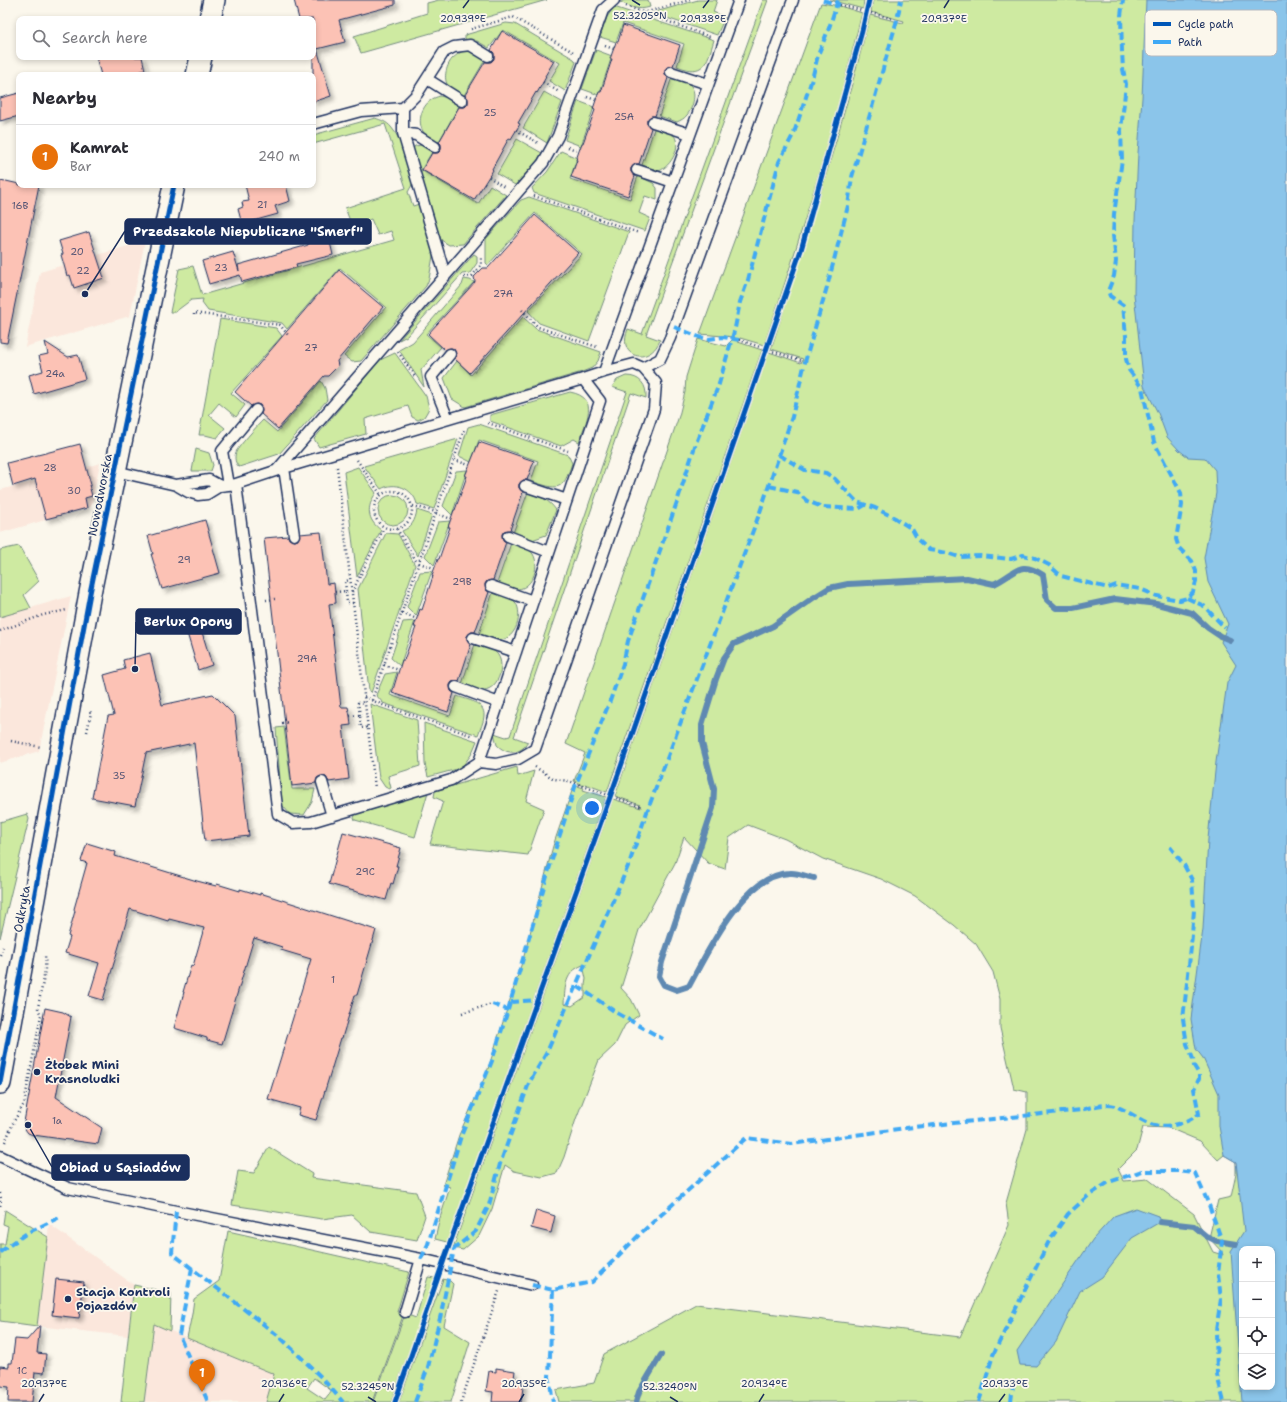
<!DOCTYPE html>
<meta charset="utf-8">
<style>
:root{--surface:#fff;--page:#f2f2f3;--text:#2b2b33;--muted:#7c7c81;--line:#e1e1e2;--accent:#1a73e8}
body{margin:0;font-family:"Shantell Sans",sans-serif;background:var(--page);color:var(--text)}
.controls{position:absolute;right:12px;bottom:12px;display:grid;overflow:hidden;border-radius:8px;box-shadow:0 2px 6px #0003}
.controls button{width:36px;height:36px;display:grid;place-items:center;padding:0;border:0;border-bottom:1px solid var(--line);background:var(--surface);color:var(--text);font:20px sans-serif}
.you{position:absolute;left:592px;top:808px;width:14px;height:14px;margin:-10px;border:3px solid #fff;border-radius:50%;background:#1a73e8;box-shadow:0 0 0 6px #1a73e833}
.badge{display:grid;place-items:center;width:26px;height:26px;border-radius:50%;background:var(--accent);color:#fff;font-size:13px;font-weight:700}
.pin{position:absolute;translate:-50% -33px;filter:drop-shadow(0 1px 2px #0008)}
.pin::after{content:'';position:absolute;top:21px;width:14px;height:12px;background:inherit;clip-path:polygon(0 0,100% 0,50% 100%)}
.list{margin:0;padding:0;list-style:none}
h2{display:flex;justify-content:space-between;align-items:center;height:52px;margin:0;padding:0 16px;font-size:17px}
h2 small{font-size:13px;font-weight:400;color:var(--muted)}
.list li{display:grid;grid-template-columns:26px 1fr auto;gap:12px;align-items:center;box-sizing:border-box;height:64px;padding:0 16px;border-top:1px solid var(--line)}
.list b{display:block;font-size:15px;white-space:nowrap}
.list p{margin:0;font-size:13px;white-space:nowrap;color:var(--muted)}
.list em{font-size:13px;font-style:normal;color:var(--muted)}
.icon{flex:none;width:22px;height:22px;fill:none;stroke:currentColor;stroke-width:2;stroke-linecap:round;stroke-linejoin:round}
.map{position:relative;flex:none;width:1287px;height:1402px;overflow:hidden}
.search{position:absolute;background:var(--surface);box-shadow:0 2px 6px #0003;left:16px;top:16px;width:300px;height:44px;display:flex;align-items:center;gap:10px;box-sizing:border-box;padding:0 14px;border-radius:8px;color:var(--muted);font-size:15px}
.panel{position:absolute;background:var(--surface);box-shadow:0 2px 6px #0003;left:16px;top:72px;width:300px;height:116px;border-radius:8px}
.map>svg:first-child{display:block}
</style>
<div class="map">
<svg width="1287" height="1402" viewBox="0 0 1287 1402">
<defs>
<filter id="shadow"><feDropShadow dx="3.5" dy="3.5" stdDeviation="2" flood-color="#0004"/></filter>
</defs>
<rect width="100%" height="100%" fill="#fbf7ec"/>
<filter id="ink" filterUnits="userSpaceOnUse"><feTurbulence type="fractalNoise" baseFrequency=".025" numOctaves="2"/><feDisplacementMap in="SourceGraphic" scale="8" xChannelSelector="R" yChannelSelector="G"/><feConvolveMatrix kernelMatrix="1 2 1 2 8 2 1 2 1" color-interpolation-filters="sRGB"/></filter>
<g filter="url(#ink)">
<path fill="#fbe7dc" d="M145 241 130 316 25 347 40 272Z
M100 463 91 507 0 533V490L54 476 67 471 86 466 87 467Z
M71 596 39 751 0 763V617Z
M49 1224 134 1285 128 1336 37 1326Z
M154 1324 275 1374 266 1402H144Z"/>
<path fill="#ceeaa1" stroke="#748c80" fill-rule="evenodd" d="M439 0H547L361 53 354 36 427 13V3Z
M625 0H648L650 7C638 11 631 7 620 2Z
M698 0H717L713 12 725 17 717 35 652 13Z
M763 0H768L646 335 660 340C650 366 616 359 628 329L642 334Z
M830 0H864L863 9Z
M873 0H1188L1237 441 1287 1236V1402H559L556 1390 594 1383 604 1354 696 1304 960 1337 1009 1225 1006 1203 1027 1129V1092L1014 1089 1000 1028V999L993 972 976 944 954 925 915 896 881 879 823 859 785 839 748 825 729 838 725 869 708 863 684 837 675 863 639 930 621 988 631 999 639 1015 625 1025 615 1045 599 1060 576 1119 564 1157 557 1173 542 1177 514 1171 505 1165 492 1209 479 1236 463 1250 453 1248 613 799 641 808 640 805 615 796 769 352 801 363 803 359 771 349C807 239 842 128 870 15L903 23 904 21 871 12ZM583 965 586 979 585 985V997L572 1006 564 1004C565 986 565 972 583 965ZM1143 1127 1169 1128 1200 1141 1218 1160 1224 1155 1236 1162V1174L1231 1197 1218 1200 1209 1238 1222 1252 1223 1255 1213 1252 1194 1214 1148 1179 1124 1181 1118 1169 1137 1150ZM1242 1249H1272V1387H1242Z
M821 3 840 6 862 13C834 125 802 236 764 345L740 338 738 342 762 350 607 792 585 784 584 786 574 781 585 753 566 744 679 416 685 392 686 377 698 339 726 346 735 337 700 334Z
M614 7 714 40C707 63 704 77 677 66L684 44 623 23 616 42 600 37 607 17Z
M506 23 515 24 574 59 576 62 565 91 549 81 560 63 503 30 489 48 477 41 472 42 465 39V35Z
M465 50 473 52 485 60 463 97C459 94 454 91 450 88 442 81 446 66 452 59 456 55 461 52 465 50Z
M596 50 612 56 599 95 582 89Z
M672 77C677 79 685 80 689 84 698 91 693 108 687 115 684 119 681 120 677 122L659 116Z
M544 92 562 102 547 143 523 128Z
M440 96 448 98 459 106 438 143C434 140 428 137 425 134 416 124 421 107 431 100 433 98 437 97 440 96Z
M578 101 594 107 581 146 565 140Z
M375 118C381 120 387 122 391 127 403 140 408 167 413 183L408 192 413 206 419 204 434 250 429 279 426 286 361 361 352 362 344 356 386 307 340 268 287 329 282 323 208 311 202 303 203 299 191 300 175 312H170L179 269 193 266 202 295 394 240 391 231 378 235 371 219 352 226 345 208 406 188 385 124 313 144V135Z
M655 126C660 128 670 129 673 134 683 146 671 166 659 171L642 165Z
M517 139 542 153 535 164 515 185 497 174Z
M421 145 432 152 421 170 478 204 490 185 506 195 463 244 449 245 441 240 412 154V150L415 146Z
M561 151 577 158 570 179 630 199 638 176 653 183 657 188V200L645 196 639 213 650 218 645 231 534 193 532 188 547 172Z
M529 197 629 232 589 341 539 323 528 311 582 254 535 213 488 265 486 263V239L521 200Z
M474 254 477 256V263L470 273 462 274 407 336 399 340Z
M464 279 470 280 474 282 426 334 441 347 421 370 424 387 399 350 413 342 462 285Z
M523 317 536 329 601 352 598 361 592 368 582 372 465 407 452 399 444 378 457 361 471 375Z
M220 319 276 328 282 336 231 393 245 405 236 417 219 403 209 415 225 428 217 438 205 435H199Z
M395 353 426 396 429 408 427 412 424 417 418 420 412 417 408 406 365 419 366 434 319 447 314 439 380 360Z
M626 376C640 376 647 385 646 398L631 393 514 737 528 742C520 755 507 755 497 745L494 733 506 737 510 736 627 392 612 387 617 380Z
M321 381 325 388 327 400 279 454 239 467C235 463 234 458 236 452 238 447 257 426 263 420L277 432Z
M570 392C601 398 585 422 579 442L574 439 561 446 490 421V415Z
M479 424 568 455 572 463C563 492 558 490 531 481L538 461 479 440 471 462 459 456 468 427Z
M458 439 434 509 417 504C413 488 395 481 381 489L364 466Z
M196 449 209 453 213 465 211 471H192Z
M358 467 376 493C366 507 367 520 381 530L357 577 344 472Z
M467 470 452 515 443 506 456 471Z
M528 492C540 496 548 499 556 510L546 535 532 540 513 533Z
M378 510a15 15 0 1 1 30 0a15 15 0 1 1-30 0Z
M417 510 432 515 418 556 402 531C412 527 415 521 417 510Z
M450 521 434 565 425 556 438 522Z
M386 533 398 534 415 565 371 693 369 691 358 589Z
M511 543C518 546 529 548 533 554 541 567 531 591 515 589 509 589 502 585 497 583Z
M19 546 39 581 24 595 31 608 0 617V550Z
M432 571 416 616 407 607 420 572Z
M493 592C500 595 511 596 516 603 523 615 516 639 500 640 494 641 485 636 479 634Z
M415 621 400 666 391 658 403 622Z
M475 644C482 646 494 648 498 655 506 667 497 692 481 690 475 690 468 686 462 684Z
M397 672 390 695 450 716 457 696C467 700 485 702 484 716 484 722 480 729 478 735L383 703 376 695 385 674Z
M370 704 417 720 420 766 388 776 391 788 389 789 385 787 379 778Z
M424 723 477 741 471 755 461 768 428 777 425 764Z
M284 727 292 789H315L312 802 304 815 290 814 282 805 276 728Z
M517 767 518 776 534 771 526 801 544 809 528 855 430 844 443 801 434 797 435 791Z
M574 785 584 788 583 790 606 797 447 1242 435 1239 440 1218 450 1187 443 1185 459 1135 487 1072 524 956 553 846Z
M428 792 415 837 355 820 354 817 356 814Z
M27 814 29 819 0 938V822Z
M269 1147 312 1174 311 1178 416 1192 425 1216 417 1240 371 1232 352 1215 322 1219 232 1205 238 1171 254 1173Z
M5 1210 48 1237 37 1326 0 1321V1244H5L8 1226 3 1224Z
M228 1231 409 1272 397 1312 404 1313 372 1402H266L274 1374 187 1338 192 1314 194 1299 219 1281ZM314 1378 332 1391 325 1400 307 1388Z
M428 1277 435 1278 391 1402H373L405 1314 416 1318Z
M443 1279 450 1281 453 1284 444 1326 470 1342 451 1402H399Z
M134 1285 171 1293 170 1331 154 1324 144 1402H121Z"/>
<path fill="#8bc5ea" stroke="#5e89b2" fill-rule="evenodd" d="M1146 0H1287V1402H1242L1231 1251 1244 1231 1236 1162 1224 1155 1219 1126V1094L1203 1058 1196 1049 1191 1019 1203 929 1208 839 1216 762 1227 683 1236 665 1221 642 1228 624 1208 582 1204 558 1216 493 1215 470 1205 458 1188 457 1179 450 1167 437 1158 413 1144 386 1134 294 1135 221 1138 153 1142 98ZM1242 1249H1272V1387H1242Z
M1136 1208 1158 1216 1160 1222 1132 1238 1102 1277 1080 1291 1056 1342 1036 1366 1020 1365 1017 1351 1093 1239 1114 1216Z"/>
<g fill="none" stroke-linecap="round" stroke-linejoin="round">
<path stroke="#5e89b2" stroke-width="6" d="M814 878C807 877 798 872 790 873 745 873 708 951 689 986L677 990 664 985 659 976 662 962 713 808 714 789 702 743V725L716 679 724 658 734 644 773 626 813 598 829 588 848 584 967 578 994 584C1016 574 1019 559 1043 575L1047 600 1056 608H1073L1115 599 1157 604 1192 613 1208 628 1220 636 1230 640
M1160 1222 1194 1226 1206 1236 1217 1241 1236 1244
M636 1402 639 1392 661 1355"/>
</g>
<path fill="#fcc2b5" stroke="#1b2f5e" filter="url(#shadow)" d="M294 0H395V5L339 20 345 42 317 49 331 96 313 102V19H299Z
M623 25 680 45 673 66 667 67 665 70V74L668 78 655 116H651L647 120V124L651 128 639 164H635L631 168V172L635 176 628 196 571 177 577 160H576L579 151 582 143H583L595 110 593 109 596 100 599 92H601L612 59H610L616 42H618Z
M502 31 554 61 545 76 546 77 537 93 536 92 518 123 520 124 511 139 509 138 492 169 493 170 474 200 422 170 432 153H438L441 150V144L439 142 459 107H465L468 104V98L465 95 485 62H491L494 59V53L491 50Z
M96 57H142L145 70 128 75H101Z
M19 93V116L0 121V98Z
M0 181 5 182 6 181 19 184V185H39L7 343 0 342Z
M245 185H286L290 201 275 206 278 214 242 224 238 209 243 207 242 202 249 201Z
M535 215 578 253 470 373 455 359 456 355 454 349 451 348 445 350 428 334 475 282 474 277 483 268H488Z
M89 232 104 278 74 288 70 275 67 276 64 265 61 255 63 254 59 241Z
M329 238 333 255 296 264 297 267 242 282 240 275 209 284 202 261 233 252 239 271 238 265 308 245V243Z
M339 270 383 307 337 361 338 366 328 376H324L278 429 261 414 262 411 260 405 257 404 251 406 235 392Z
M45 342 68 357 78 355 85 379 34 394 29 375 43 371 39 356 48 354Z
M479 442 534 461 527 480H523L519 484V488L523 492 510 530 504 531 502 534 503 540 506 542 493 580 487 581 485 584 486 590 489 592 475 632H471L467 636V640L471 644 459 681 452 682 450 685 451 691 454 693 448 712 392 693 402 660H404L416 627H414L420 609 422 610 433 576 432 575 438 559H439L450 527H448L454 510H455L467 476H465Z
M80 444 91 485H89L92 496 85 498 87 508 46 519 35 479 13 486 7 463Z
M205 520 220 573 162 589 151 554H153L148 536Z
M321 532 327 584 334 583 336 603 329 604 341 707H348L350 716 351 725 343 726 349 779 329 782 326 777 321 776 317 778 316 783 292 786 264 538 288 536 289 539 295 541 298 540 300 534Z
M201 629 212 665 198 670 187 633Z
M150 653 162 705 213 694 235 716 249 836 205 841 194 743 146 753 135 806 92 798 108 716 114 715 104 675 125 669 123 660Z
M343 832 401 848 396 866H398L393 884 391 883 386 900 329 884Z
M87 843 116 852 115 856 197 881 216 886 217 884 240 891V889L260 895V893L376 930 357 995H355L342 1038H341L316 1120 298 1115 300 1108 268 1099 311 959 281 950 282 947 254 938 222 1044 207 1040V1038L174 1028 184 992H183L191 965 193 966 204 928 169 919 168 921 130 909 103 1000 89 996 99 963 65 953 70 937 68 936 75 911 74 909 87 863 81 861Z
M45 1008 63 1012 71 1017 56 1097 102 1128 98 1144 33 1135 28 1133 25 1129 24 1122Z
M536 1210 555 1216 551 1233 531 1228Z
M56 1279 84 1282 79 1318 52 1315Z
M40 1325 37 1353 46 1354 44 1373 35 1372 32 1402H8L9 1387 0 1386V1366L9 1367V1363H12L15 1339 27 1340Z
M496 1368 515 1371 514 1378 524 1380 521 1402H492L493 1392 486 1391 489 1371 496 1372Z"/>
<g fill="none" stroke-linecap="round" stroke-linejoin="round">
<g stroke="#1b2f5e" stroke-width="13">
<path id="lane" d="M671 72 708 84
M427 79 462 101
M403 108 417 94 444 52 454 47 470 45 488 56
M653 122 690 134
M313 124 361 111 403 108V133L445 275
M403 133 416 135 435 147
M637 170 673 182
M643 368 660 359 670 338 793 0
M604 372 739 0
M448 419 431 377 450 354
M284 468 294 535
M277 470 543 163 558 136 603 10 614 0
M115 471 176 485 188 492 198 495 207 494 220 486 236 484 284 468 583 379 600 401 479 762 451 780 311 822 293 823 278 814 236 484
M176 485 209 480 220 486
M228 485 222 451 256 410
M525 486 567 500
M508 536 549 552
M491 586 533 601
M473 638 516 652
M456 687 499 703
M479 762 496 764 518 759 535 749 654 409 656 383 643 368 634 364 604 372 583 379
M322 782 332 816
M0 1156 68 1188 176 1211 421 1259 532 1285
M405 1312 421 1259"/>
</g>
<g stroke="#1b2f5e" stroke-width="24">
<path id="street" d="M210 19 214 0
M197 75 201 57
M0 1083 90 593 174 185"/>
</g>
<path stroke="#1b2f5e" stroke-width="2.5" stroke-dasharray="1 3" stroke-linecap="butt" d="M867 0V10
M840 5 894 19
M626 6 710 37
M643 13 690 0
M471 29 513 17 573 52
M605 46 614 49
M543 82 559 92
M587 97 596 100
M516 130 538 143
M568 147 579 151
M489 177 504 187
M534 196 639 233
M477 270 481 265V258
M464 277 472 276 477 270 479 272
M522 310 538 327 597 347
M194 315V313L280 325 288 335
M739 340 805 362
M398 352 416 378
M488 423 568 451
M357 460 381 495
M454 460 469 465
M337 467 375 788
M374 510a19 19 0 1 1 38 0a19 19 0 1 1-38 0Z
M413 506 436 512
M436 513 451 519
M397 529 418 564
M419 563 434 568
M346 591 345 581 350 580
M335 592 346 591 347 603H353
M352 592 384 528
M266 600 275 599
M402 613 417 619
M0 631 43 615 67 610
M384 665 399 670
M364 697 383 705 473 736
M372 700 464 430
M360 715 358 703 365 702
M350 716 360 715 361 728 368 727
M282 723 289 722
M87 732 91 713 89 710
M11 741 41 747
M535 767 554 779 569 781 642 807
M0 955 3 947
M462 1013 492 1004
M5 1142 14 1121 24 1104 41 1015 38 1009C40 991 47 973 45 955
M0 1193 1 1199 0 1207
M461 1402 499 1291"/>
<use href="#lane" stroke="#fbf7ec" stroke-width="10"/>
<use href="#street" stroke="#fbf7ec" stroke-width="21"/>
<path stroke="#3fa9f5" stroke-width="4" stroke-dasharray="8 4" stroke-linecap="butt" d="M823 0 840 5
M674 327 699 337 709 339 723 337 739 340
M779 455 805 470 826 473 835 479 857 502 875 508 895 518 912 529 918 540 929 550 947 553 959 557 981 556 1011 559 1023 555 1035 558 1049 565 1061 576 1108 588 1116 585 1140 589 1157 596 1180 600 1187 598 1193 592 1196 582V571L1192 561 1179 548 1176 539 1182 505 1181 493 1154 442 1142 388 1129 370 1126 359V336L1123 305 1110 296 1108 291 1114 276 1116 261 1113 235 1114 214 1122 160 1121 130 1126 84 1123 69 1122 51 1121 16 1123 0
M769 486 797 492 807 501 822 507 858 509 865 505
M1187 598 1204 606 1225 628
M577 986 617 1013 663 1039
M511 1002 537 1000
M492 1004 508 1010
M176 1211 172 1253 281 1338 321 1377 343 1402
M0 1252 27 1233 62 1216
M421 1259 428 1244 461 1136 492 1061 508 1010 550 866 576 784 610 701 623 664 628 641 677 502 696 443 719 384 735 328 740 302 748 280 779 162 794 133 812 79 818 55 829 28 838 0
M192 1268 179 1335 208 1402
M532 1285 553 1290 592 1282 641 1233 746 1138 792 1144 905 1128 1081 1110C1091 1107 1105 1103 1115 1106 1127 1110 1143 1123 1155 1125 1171 1128 1187 1123 1199 1114L1194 1089 1199 1079V1074L1194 1066 1193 1059 1187 1044 1183 1019 1191 947 1194 910 1192 880 1184 865 1170 847
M553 1290 549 1377 553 1402
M415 1402 428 1367 441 1314 454 1249 476 1231 489 1205 500 1164 529 1083 547 1052 629 864 648 809 760 512 792 417 805 362 827 287 848 206 852 177 897 20 901 0
M979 1402 993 1355 1049 1241 1068 1214 1088 1196 1109 1182 1142 1171H1178L1195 1173 1209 1205 1222 1241 1218 1274 1221 1299 1216 1330 1217 1375 1224 1402
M1011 1402 1013 1385"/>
<g stroke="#fbf7ec" stroke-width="8">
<path id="cycleway" d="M0 1083 90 593 174 185
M395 1402 445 1257 619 772 801 250 862 31 869 0"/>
</g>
<use href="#cycleway" stroke="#0057b8" stroke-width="5"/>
</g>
</g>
<path fill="none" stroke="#1b2f5e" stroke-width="1.5" d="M632 0 640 5M463 8 469 0M703 8 709 0M944 8 949 0M368 1397 376 1402M670 1397 678 1402M39 1402 44 1394M279 1402 284 1394M519 1402 524 1394M759 1402 764 1394M999 1402 1005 1394"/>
<g fill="#1b2f5e" stroke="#fbf7ec" stroke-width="1.5">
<circle cx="37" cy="1072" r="4"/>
<circle cx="68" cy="1299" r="4"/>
</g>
<g text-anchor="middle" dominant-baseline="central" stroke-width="3.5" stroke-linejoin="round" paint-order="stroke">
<g font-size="10" fill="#535474">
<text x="490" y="112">25</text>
<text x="624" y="116">25A</text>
<text x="262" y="204">21</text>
<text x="20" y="205">16B</text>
<text x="77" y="251">20</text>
<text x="221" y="267">23</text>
<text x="83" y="270">22</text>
<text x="503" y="293">27A</text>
<text x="311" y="347">27</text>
<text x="55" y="373">24a</text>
<text x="50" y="467">28</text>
<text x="74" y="490">30</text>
<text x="184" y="559">29</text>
<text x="462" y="581">29B</text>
<text x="307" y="658">29A</text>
<text x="119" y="775">35</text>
<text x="365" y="871">29C</text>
<text x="333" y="979">1</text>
<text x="57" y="1120">1a</text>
<text x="22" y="1370">1C</text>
</g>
<g font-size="12" fill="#1b2f5e" stroke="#fbf7ec">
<text transform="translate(100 495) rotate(-79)">Nowodworska</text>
<text transform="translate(22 909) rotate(-80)">Odkryta</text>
</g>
<g font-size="12" font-weight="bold" fill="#1b2f5e" stroke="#fbf7ec" text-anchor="start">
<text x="45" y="1065">Żłobek Mini<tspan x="45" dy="14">Krasnoludki</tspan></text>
<text x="76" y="1292">Stacja Kontroli<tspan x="76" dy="14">Pojazdów</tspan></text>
</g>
</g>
<rect x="1145" y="10" width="132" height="46" rx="6" fill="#fbf7ec" stroke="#b8bbc1" stroke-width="1"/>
<rect x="1153" y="22" width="18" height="4" fill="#0057b8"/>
<rect x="1153" y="40" width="18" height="4" fill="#3fa9f5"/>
<g font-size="11" fill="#1b2f5e">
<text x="1178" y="28">Cycle path</text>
<text x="1178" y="46">Path</text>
</g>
<g font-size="10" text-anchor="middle" fill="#1b2f5e" stroke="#fbf7ec" stroke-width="3.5" stroke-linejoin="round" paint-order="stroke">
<text x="640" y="19">52.3205°N</text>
<text x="463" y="22">20.939°E</text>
<text x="703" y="22">20.938°E</text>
<text x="944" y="22">20.937°E</text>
<text x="44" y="1387">20.937°E</text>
<text x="284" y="1387">20.936°E</text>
<text x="524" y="1387">20.935°E</text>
<text x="764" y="1387">20.934°E</text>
<text x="1005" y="1387">20.933°E</text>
<text x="368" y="1390">52.3245°N</text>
<text x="670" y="1390">52.3240°N</text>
</g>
<path fill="none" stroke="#1b2f5e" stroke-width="1.5" d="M85 294L125 231M135 669L136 622M28 1125L52 1167"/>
<g fill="#1b2f5e" stroke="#fbf7ec" stroke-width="1.5">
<circle cx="85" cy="294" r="4"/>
<circle cx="135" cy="669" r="4"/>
<circle cx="28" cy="1125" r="4"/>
</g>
<g fill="#1b2f5e" stroke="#1b2f5e" stroke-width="1.5">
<rect x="125" y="219" width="246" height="25" rx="4"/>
<rect x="136" y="609" width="105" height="25" rx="4"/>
<rect x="52" y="1155" width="137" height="25" rx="4"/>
</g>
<g font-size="13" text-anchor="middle" font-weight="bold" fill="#fff">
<text x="248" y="236">Przedszkole Niepubliczne "Smerf"</text>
<text x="188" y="626">Berlux Opony</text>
<text x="120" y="1172">Obiad u Sąsiadów</text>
</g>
</svg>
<div class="controls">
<button>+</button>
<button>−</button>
<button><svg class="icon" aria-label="locate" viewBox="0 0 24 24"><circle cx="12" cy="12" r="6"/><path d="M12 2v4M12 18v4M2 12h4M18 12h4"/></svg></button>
<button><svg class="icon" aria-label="layers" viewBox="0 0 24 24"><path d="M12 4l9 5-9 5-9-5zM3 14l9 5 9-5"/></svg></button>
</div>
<div class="you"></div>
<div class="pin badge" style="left:202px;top:1392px;background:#e8710a">1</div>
<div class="search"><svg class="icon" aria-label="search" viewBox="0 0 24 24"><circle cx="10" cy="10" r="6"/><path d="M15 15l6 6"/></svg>Search here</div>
<section class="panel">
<h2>Nearby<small></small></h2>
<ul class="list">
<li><span class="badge" style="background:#e8710a">1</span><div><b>Kamrat</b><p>Bar</p></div><em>240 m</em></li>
</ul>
</section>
</div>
